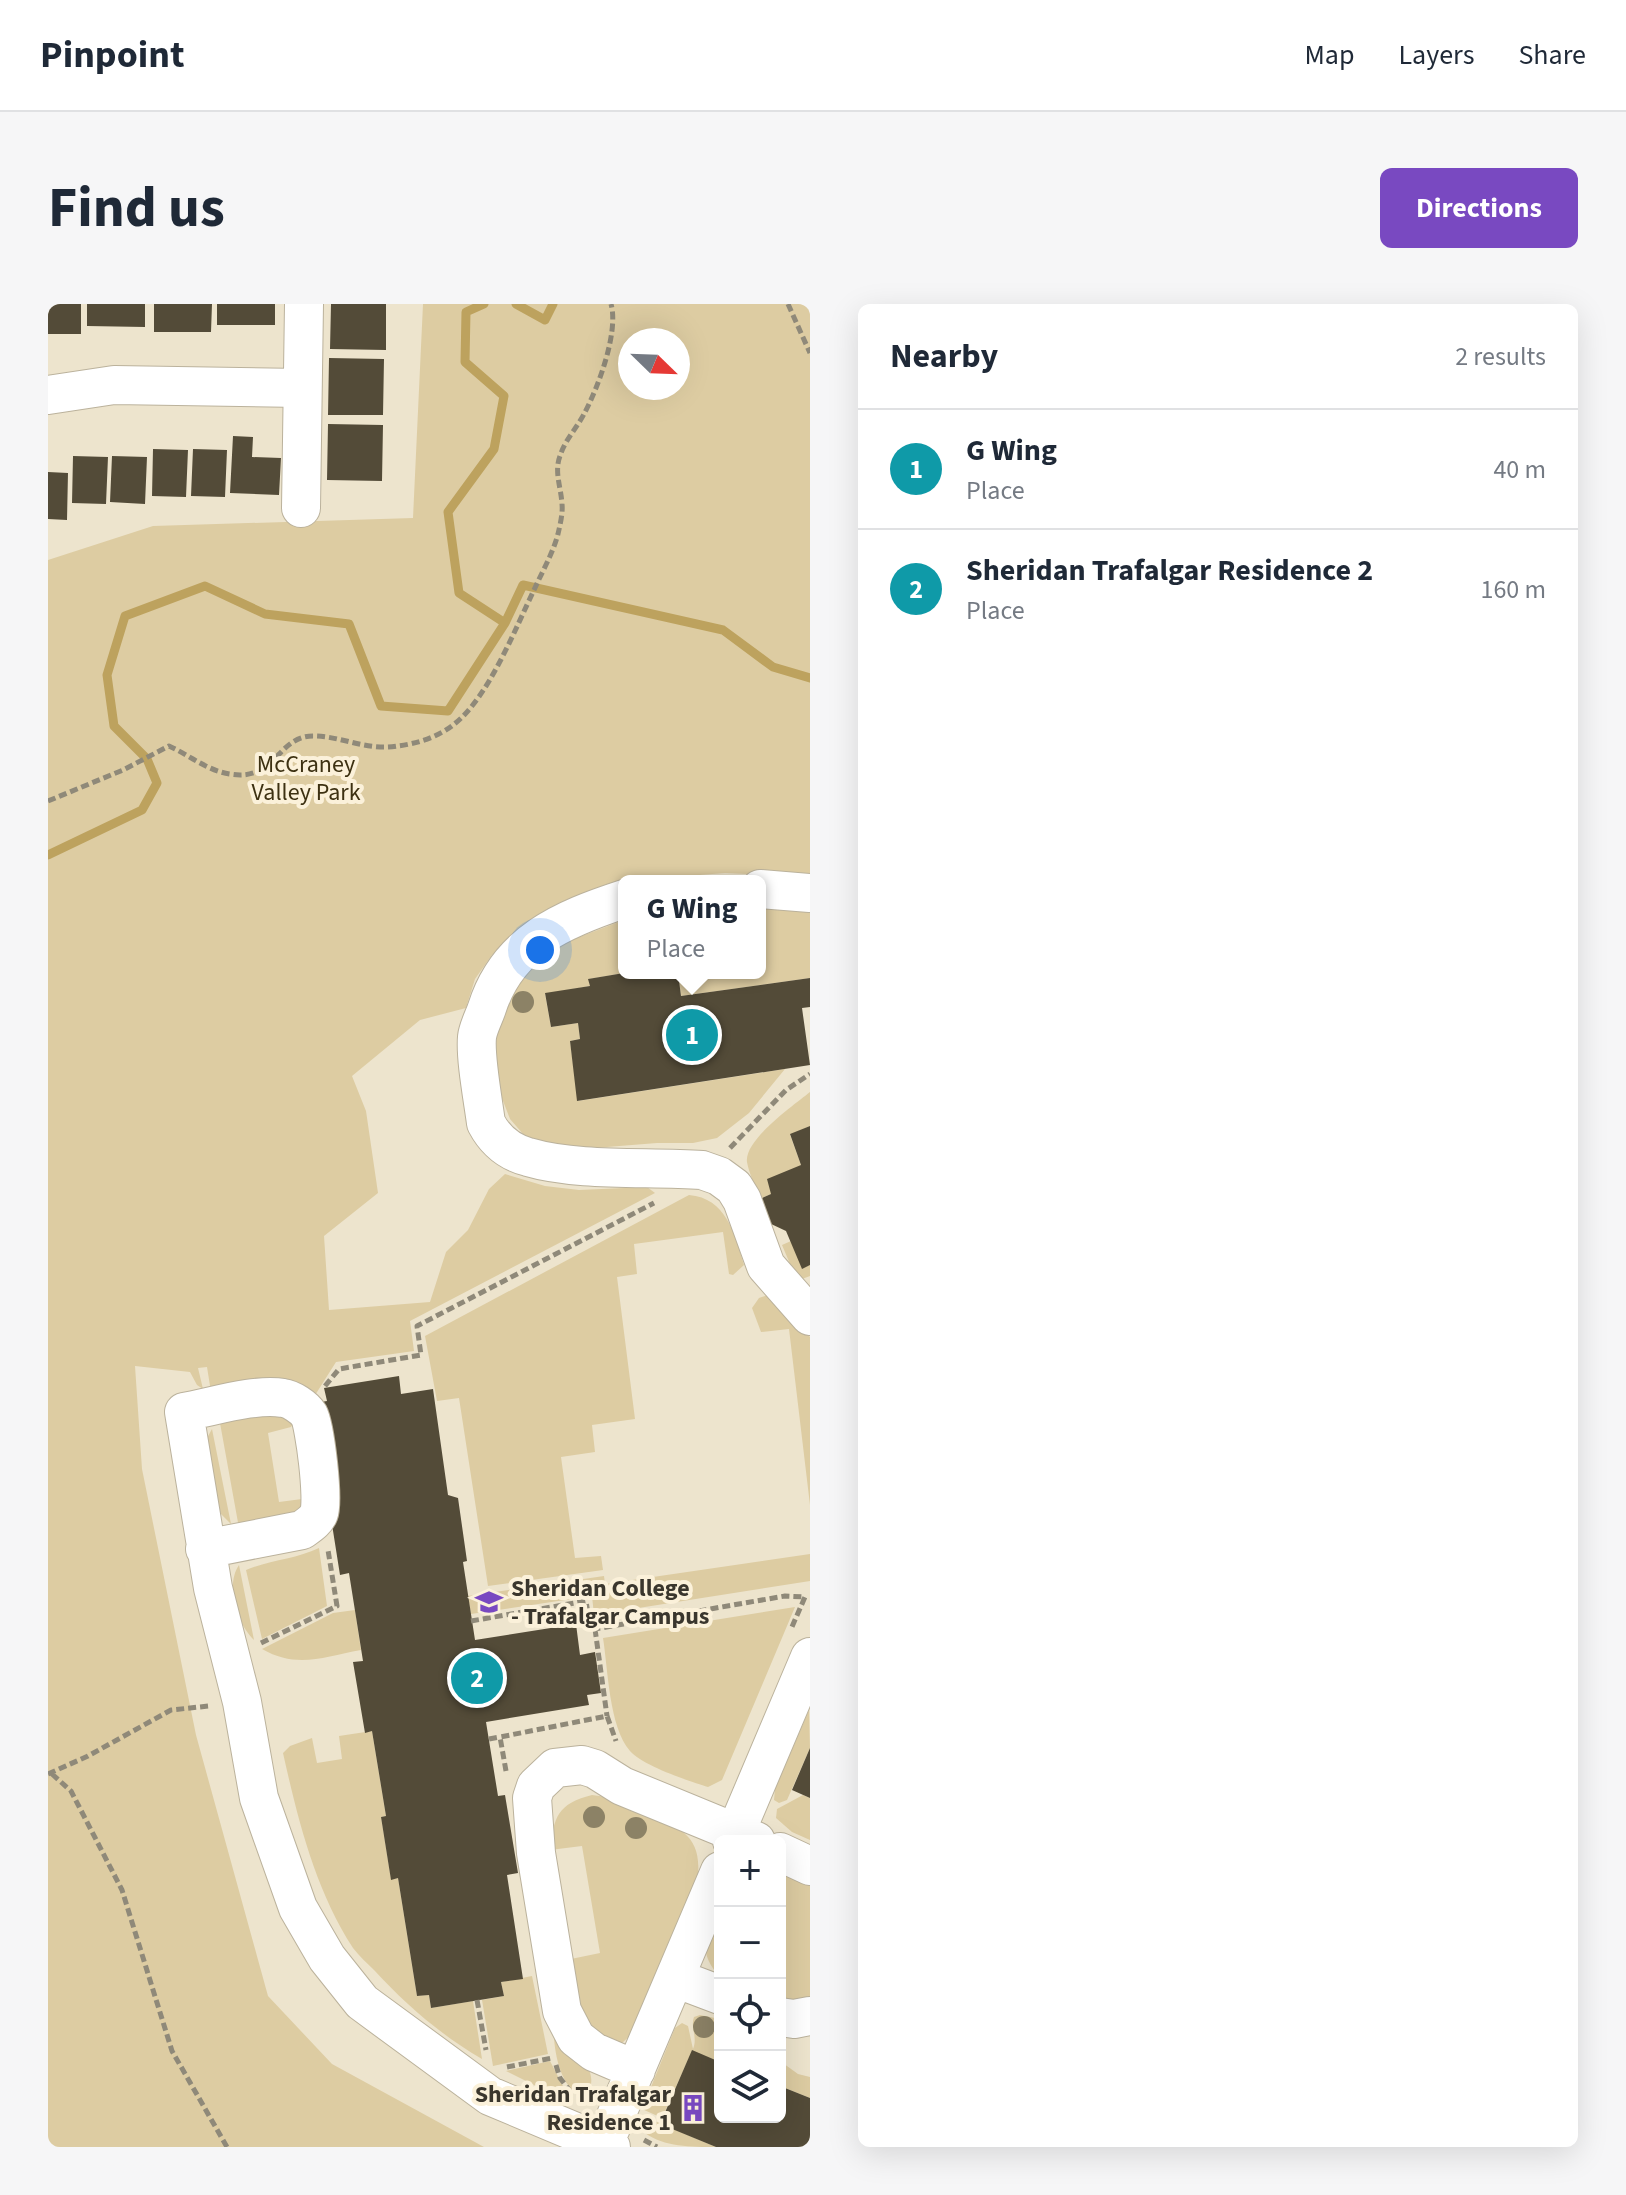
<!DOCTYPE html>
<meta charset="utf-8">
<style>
:root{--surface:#fff;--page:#f6f6f7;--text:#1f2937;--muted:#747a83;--line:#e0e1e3;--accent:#7949c1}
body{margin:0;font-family:"Source Sans 3",sans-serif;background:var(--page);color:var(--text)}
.controls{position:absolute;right:24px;bottom:24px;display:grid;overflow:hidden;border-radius:12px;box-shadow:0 8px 32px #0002}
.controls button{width:72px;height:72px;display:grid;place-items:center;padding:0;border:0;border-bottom:2px solid var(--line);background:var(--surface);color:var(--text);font:40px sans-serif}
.compass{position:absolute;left:570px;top:24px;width:72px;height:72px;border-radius:50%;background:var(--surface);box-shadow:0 8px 32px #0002;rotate:113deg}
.you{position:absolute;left:492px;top:646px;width:28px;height:28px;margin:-20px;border:6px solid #fff;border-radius:50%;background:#1a73e8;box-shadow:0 0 0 12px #1a73e833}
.badge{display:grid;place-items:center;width:52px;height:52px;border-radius:50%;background:var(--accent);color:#fff;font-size:26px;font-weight:700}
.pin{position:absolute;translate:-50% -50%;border:4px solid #fff;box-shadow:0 2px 8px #0006}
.popup{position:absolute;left:570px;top:571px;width:148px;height:104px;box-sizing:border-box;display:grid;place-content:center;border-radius:12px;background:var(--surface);filter:drop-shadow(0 2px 6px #0005);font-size:26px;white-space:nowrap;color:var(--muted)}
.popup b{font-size:30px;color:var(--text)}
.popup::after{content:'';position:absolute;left:50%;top:100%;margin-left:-16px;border:16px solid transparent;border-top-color:var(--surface)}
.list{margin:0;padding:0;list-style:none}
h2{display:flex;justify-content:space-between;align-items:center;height:104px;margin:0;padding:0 32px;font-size:34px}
h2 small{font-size:26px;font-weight:400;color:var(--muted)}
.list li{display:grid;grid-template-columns:52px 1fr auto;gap:24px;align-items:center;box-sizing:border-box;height:120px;padding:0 32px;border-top:2px solid var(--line)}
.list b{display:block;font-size:30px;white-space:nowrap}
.list p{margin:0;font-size:26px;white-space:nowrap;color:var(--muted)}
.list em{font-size:26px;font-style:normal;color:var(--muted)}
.icon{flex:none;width:44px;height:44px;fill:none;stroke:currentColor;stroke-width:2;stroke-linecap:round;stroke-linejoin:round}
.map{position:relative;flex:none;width:762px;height:1843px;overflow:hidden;border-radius:12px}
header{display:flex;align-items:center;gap:48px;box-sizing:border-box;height:112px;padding:0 40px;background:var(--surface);border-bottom:2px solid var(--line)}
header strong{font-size:38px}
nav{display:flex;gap:44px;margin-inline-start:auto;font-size:28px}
.intro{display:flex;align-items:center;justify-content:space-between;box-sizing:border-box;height:192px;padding:0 48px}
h1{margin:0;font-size:56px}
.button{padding:20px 36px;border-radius:12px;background:var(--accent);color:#fff;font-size:28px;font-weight:700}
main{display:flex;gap:48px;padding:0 48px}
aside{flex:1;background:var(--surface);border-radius:12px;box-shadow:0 8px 32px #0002}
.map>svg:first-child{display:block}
</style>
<header>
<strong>Pinpoint</strong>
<nav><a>Map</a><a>Layers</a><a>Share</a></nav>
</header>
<div class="intro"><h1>Find us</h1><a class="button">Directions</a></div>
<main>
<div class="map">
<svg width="762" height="1843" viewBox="0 0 762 1843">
<rect width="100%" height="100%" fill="#ede4cd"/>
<path fill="#ddcca2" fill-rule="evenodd" d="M375 0H762V573L677 569 576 577V582L507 601 444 651 427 675 418 704 372 716 304 772 318 807 330 889 276 932 281 1006 382 998 398 948 420 926 441 885 457 870 497 882 531 886 599 883 607 889 362 1017 366 1047 288 1058 264 1096 163 1088 159 1063 150 1064 155 1085 149 1081 142 1068 87 1062 94 1165 148 1431 220 1692 284 1760 436 1843H0V256L105 222 365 214ZM582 36H630V84H582Z
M712 601 762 605V674L633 692 630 669H712Z
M576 616V669L541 675 542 682 497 690 503 723 530 719 532 735 522 737 530 797 737 765 701 809 669 834 645 839H609L534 845 482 838 462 815 447 776 446 741 449 719 474 669 505 643Z
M762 788V822L742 831 753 861 723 890 712 895C708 883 701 870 699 858 696 836 746 801 762 788Z
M641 891C678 894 687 930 696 961L685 971 681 970 675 928 586 940 589 970 569 973 587 1115 544 1121 547 1148 513 1153 527 1254 553 1252 555 1266 440 1282 411 1094 389 1097 377 1032Z
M743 937 754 964 762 961V972L754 975 745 967 734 941Z
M720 991 762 1033V1201L741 1025 713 1028 704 1004 711 994Z
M227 1107 245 1120 243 1123 220 1129 231 1198 254 1195 256 1205 191 1224 172 1119Z
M164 1125 183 1220 171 1208 159 1134Z
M271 1244 279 1302 214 1335 198 1266C222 1256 248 1255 271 1244Z
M762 1250V1277L546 1311 544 1292 423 1310 420 1292 556 1272 557 1280Z
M191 1261 206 1336C189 1320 177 1281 191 1261Z
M747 1303 674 1476 660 1483C641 1477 595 1462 582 1447 561 1423 560 1365 555 1334Z
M307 1306 313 1346C275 1353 249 1365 214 1345L285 1309Z
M761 1406 762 1444 739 1496 731 1499 726 1496 727 1485Z
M324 1427 338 1512 333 1513 343 1575 350 1574 369 1692 381 1691 383 1704 425 1697 434 1755C393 1731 358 1701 326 1666 319 1659 311 1652 305 1644 267 1585 250 1516 235 1449L242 1442 264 1434 269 1459 294 1455 291 1432Z
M544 1491C564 1493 579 1499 597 1508 635 1525 656 1533 649 1579L587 1727 573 1740 559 1739 528 1709 523 1655 552 1649 534 1542 502 1546C506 1513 509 1500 544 1491Z
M755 1491 762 1494V1536L744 1528 728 1514 729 1505Z
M732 1564 762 1576V1696L732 1699Z
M672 1595V1673C646 1645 660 1626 672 1595Z
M484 1672 500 1750 445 1762 434 1696 456 1692 453 1678Z
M652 1711 672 1715V1758L644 1747 614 1814 594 1805 627 1724 634 1719 640 1722 645 1745C650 1733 642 1723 646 1713Z
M506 1734C531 1759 554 1759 538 1797 515 1785 508 1759 506 1734Z
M502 1757 520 1792 496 1786 458 1767Z
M732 1757 750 1770 762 1773V1794L732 1782Z
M597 1813 668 1843C643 1843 616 1843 597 1829Z"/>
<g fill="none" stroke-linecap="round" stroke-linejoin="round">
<path stroke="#bda25e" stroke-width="9" d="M436 0 418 8 417 58 456 92 446 145 400 208 411 289 457 319
M468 0 497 16 505 0
M0 551 94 506 109 479 99 455 66 422 59 371 77 312 157 282 217 310 301 320 333 402 400 407 457 319 475 281 675 326 725 363 762 374"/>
</g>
<path fill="#534b38" d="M0 0H33V30H0Z
M39 0H97V23L39 22Z
M106 0H164L163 28H106Z
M169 0H227V21H169Z
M283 0H338V46L282 45Z
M281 54 336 55 335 111H280Z
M280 120 335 121 334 177 279 176Z
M185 132 205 133 204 153 233 154 231 191 182 189Z
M105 145 140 146 138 193 104 192Z
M145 145 179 146 177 193 143 192Z
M25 152 60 153 58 200 24 199Z
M64 152 99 153 97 200 62 198Z
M0 168 20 169 19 216 0 215Z
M576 669H630L633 692 762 674V703L754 704 762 761 529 797 522 737 532 735 530 719 503 723 497 689 542 682 540 675Z
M762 822V961L754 965 738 927 721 919 712 895 723 890 719 875 753 861 742 830Z
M351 1072 353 1090 385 1085 400 1191 410 1194 419 1257 415 1258 427 1336 528 1320 532 1351 547 1348 553 1389 539 1391 541 1401 438 1418 450 1492 457 1491 470 1569 459 1571 475 1675 453 1678 456 1692 383 1704 381 1691 369 1692 350 1574 343 1576 333 1513 338 1512 324 1427 317 1429 305 1358 315 1357 301 1269 292 1271 283 1214 290 1213 273 1098 279 1097 276 1084Z
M762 1444V1494L744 1486Z
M644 1746 672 1758V1813H732V1782L762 1794V1843H668L612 1820Z"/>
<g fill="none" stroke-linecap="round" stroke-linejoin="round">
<g stroke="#bbb29c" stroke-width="40">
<path id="minor" d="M0 91 66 81 253 84
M253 204 256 0
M712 585 762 589
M576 595C515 615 460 638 439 704 436 713 430 724 429 733 427 754 435 796 438 819 447 836 461 848 480 853 531 868 600 862 654 866L671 872 686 883 694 896 718 962 762 1012
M157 1245 254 1226C261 1221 268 1217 271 1209 276 1197 267 1122 261 1111 256 1103 243 1095 235 1094 208 1089 164 1103 136 1108L165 1284 194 1398 211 1494 250 1604 279 1654 314 1698 442 1792 556 1840
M684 1537 762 1353
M732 1548 762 1562
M627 1674 672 1691
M732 1713 746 1715 762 1712
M588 1766 546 1748 528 1734 514 1707 488 1549 484 1494 488 1482 507 1464 534 1461 547 1465 574 1482 708 1537
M563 1843 556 1840 672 1567"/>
</g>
<path stroke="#8f8979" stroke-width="5" stroke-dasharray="8 4" stroke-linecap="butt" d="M740 0 762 49
M0 497 75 466 121 442C141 451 160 467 182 470 228 478 229 432 265 432 294 432 318 447 349 442 368 440 390 433 405 421 440 395 467 325 486 286 494 268 505 249 510 230 512 221 515 209 514 200 513 183 506 168 512 152 517 136 528 125 536 110 550 84 571 28 563 0
M682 844 738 786 762 770
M277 1082 291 1065 373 1051 369 1022 606 899
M423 1317 538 1297 541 1316 547 1325 737 1292 757 1293 743 1325
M547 1325 559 1412
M213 1339 289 1302 280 1246
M441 1435 452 1433
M458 1467 452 1433 559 1412 568 1437
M0 1470 40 1452 123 1406 161 1402
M4 1470 23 1487 74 1586 124 1747 179 1843
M429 1696 438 1746
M508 1761 512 1774 522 1787
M459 1763 504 1754
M596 1836 609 1843"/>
<use href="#minor" stroke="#fff" stroke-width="38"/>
</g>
<g fill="#8c8266">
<circle cx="475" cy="698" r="11"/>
<circle cx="546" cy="1513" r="11"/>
<circle cx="588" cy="1524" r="11"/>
<circle cx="656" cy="1723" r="11"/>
</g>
<defs>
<g id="university-bare" transform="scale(2.16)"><path d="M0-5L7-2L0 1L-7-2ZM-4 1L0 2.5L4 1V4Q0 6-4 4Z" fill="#7949c1" stroke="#fbf1da" stroke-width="2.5" paint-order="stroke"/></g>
<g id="building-bare" transform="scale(2.16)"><path d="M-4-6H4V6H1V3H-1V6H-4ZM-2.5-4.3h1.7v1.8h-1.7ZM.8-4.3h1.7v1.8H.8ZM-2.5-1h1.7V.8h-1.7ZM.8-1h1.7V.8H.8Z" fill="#7949c1" stroke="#fbf1da" stroke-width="2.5" paint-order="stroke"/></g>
</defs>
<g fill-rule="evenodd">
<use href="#university-bare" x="441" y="1298"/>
<use href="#building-bare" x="645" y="1804"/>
</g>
<g text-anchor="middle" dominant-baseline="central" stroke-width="8" stroke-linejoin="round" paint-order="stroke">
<g font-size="24" fill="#3d3112" stroke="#fbf1da">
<text x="258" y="460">McCraney<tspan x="258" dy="28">Valley Park</tspan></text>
</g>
<g font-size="24" font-weight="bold" fill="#3a362d" stroke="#fbf1da" text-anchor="start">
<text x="463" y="1284">Sheridan College<tspan x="463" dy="28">- Trafalgar Campus</tspan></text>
<text x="623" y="1790" text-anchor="end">Sheridan Trafalgar<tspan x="623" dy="28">Residence 1</tspan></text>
</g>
</g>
</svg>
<div class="controls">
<button>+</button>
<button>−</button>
<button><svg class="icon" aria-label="locate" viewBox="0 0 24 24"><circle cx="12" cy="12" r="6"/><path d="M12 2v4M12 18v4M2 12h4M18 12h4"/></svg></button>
<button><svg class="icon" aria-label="layers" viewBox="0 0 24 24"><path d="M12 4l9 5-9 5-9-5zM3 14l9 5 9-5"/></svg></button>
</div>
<svg class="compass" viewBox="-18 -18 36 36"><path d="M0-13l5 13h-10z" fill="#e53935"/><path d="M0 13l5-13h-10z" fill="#747a83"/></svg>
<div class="you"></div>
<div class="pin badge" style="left:644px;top:731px;background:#0f9aa8">1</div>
<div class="popup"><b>G Wing</b>Place</div>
<div class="pin badge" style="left:429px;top:1374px;background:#0f9aa8">2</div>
</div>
<aside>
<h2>Nearby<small>2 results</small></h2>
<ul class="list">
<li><span class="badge" style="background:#0f9aa8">1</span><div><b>G Wing</b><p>Place</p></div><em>40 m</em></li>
<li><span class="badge" style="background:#0f9aa8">2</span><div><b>Sheridan Trafalgar Residence 2</b><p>Place</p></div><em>160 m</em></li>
</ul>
</aside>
</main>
